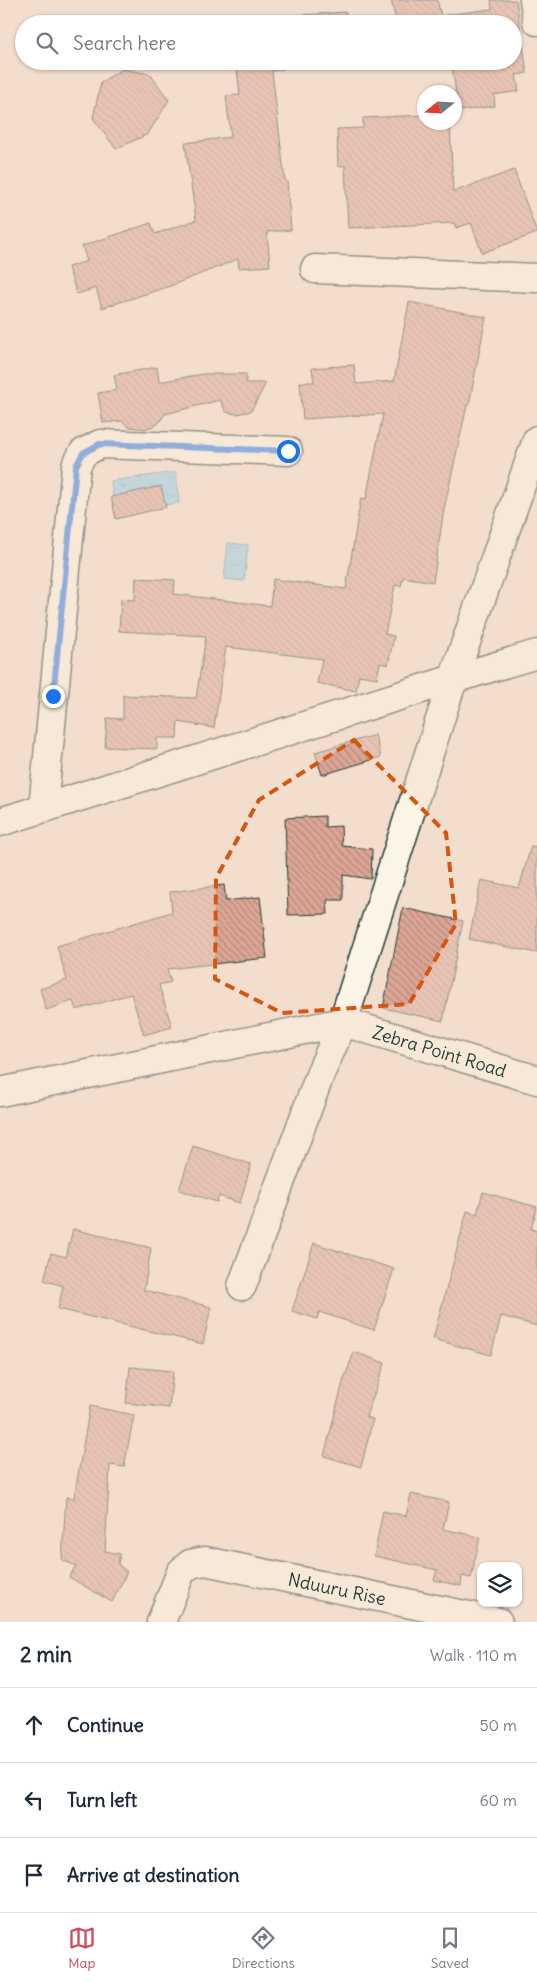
<!DOCTYPE html>
<meta charset="utf-8">
<style>
:root{--surface:#fff;--page:#f2f2f3;--text:#1f2937;--muted:#747a83;--line:#e0e1e3;--accent:#d1495b}
body{margin:0;font-family:Delius,sans-serif;background:var(--page);color:var(--text)}
.controls{position:absolute;right:15px;bottom:15px;display:grid;overflow:hidden;border-radius:10px;box-shadow:0 1px 4px #0004}
.controls button{width:45px;height:45px;display:grid;place-items:center;padding:0;border:0;border-bottom:1px solid var(--line);background:var(--surface);color:var(--text);font:25px sans-serif}
.compass{position:absolute;left:417px;top:85px;width:45px;height:45px;border-radius:50%;background:var(--surface);box-shadow:0 1px 4px #0004;rotate:252deg}
.stop{position:absolute;width:15px;height:15px;margin:-11px;border:4px solid #1a73e8;border-radius:50%;background:#fff}
.stop.end{background:#1a73e8;border-color:#fff;box-shadow:0 1px 5px #0008}
.list{margin:0;padding:0;list-style:none}
h2{display:flex;justify-content:space-between;align-items:center;height:65px;margin:0;padding:0 20px;font-size:21px}
h2 small{font-size:16px;font-weight:400;color:var(--muted)}
.list li{display:grid;grid-template-columns:32px 1fr auto;gap:15px;align-items:center;box-sizing:border-box;height:75px;padding:0 20px;border-top:1px solid var(--line)}
.list b{display:block;font-size:19px;white-space:nowrap}
.list em{font-size:16px;font-style:normal;color:var(--muted)}
.icon{flex:none;width:28px;height:28px;fill:none;stroke:currentColor;stroke-width:2;stroke-linecap:round;stroke-linejoin:round}
.map{position:relative;flex:none;width:537px;height:1622px;overflow:hidden}
.search{position:absolute;background:var(--surface);box-shadow:0 1px 4px #0004;left:15px;right:15px;top:15px;height:55px;display:flex;align-items:center;gap:12px;box-sizing:border-box;padding:0 18px;border-radius:28px;color:var(--muted);font-size:19px}
.sheet{height:290px;background:var(--surface)}
nav{display:flex;justify-content:space-around;align-items:center;box-sizing:border-box;height:70px;border-top:1px solid var(--line);background:var(--surface);font-size:14px;color:var(--muted)}
nav a{display:grid;justify-items:center;gap:2px}
nav .on{color:var(--accent)}
.map>svg:first-child{display:block}
</style>
<div class="map">
<svg width="537" height="1622" viewBox="0 0 537 1622">
<defs>
<pattern id="water-ripples" width="26" height="14" patternUnits="userSpaceOnUse" patternTransform="scale(1.25)"><rect width="26" height="14" fill="#8ad0ec"/><path d="M2 4q2-2 4 0t4 0M15 11q2-2 4 0t4 0" fill="none" stroke="#70aac0"/></pattern>
<pattern id="building-back-hatch" width="6" height="6" patternUnits="userSpaceOnUse" patternTransform="scale(1.25)"><rect width="6" height="6" fill="#dda696"/><path d="M-1 5l2 2M0 0l6 6M5-1l2 2" fill="none" stroke="#b3887b"/></pattern>
</defs>
<rect width="100%" height="100%" fill="#f3ddcd"/>
<filter id="ink" filterUnits="userSpaceOnUse"><feTurbulence type="fractalNoise" baseFrequency=".02" numOctaves="2"/><feDisplacementMap in="SourceGraphic" scale="10" xChannelSelector="R" yChannelSelector="G"/><feConvolveMatrix kernelMatrix="1 2 1 2 8 2 1 2 1" color-interpolation-filters="sRGB"/></filter>
<g filter="url(#ink)">
<path fill="url(#water-ripples)" stroke="#5f95a2" d="M176 472 179 503 115 511 111 481Z
M228 543 248 545 244 581 224 579Z"/>
<path fill="url(#building-back-hatch)" stroke="#1f3d34" d="M391 0H437L443 24H397Z
M491 0H516L527 73 516 75 519 91 494 95 495 106 459 111 451 61H513V24H446L445 15 492 9Z
M346 12V24H261L289 21 288 16Z
M236 61H349V63L283 68V69L272 71 285 181H287L291 230 267 232 270 266 239 268 238 259 170 286 102 308 96 288 77 294 68 267 87 261 82 246 151 223 155 234 196 220 185 143 231 137 226 96 240 95Z
M123 69 150 74 169 100 148 134 116 149 93 118 101 82Z
M424 115V122H450L453 192 514 170 537 233 482 253 471 223 456 228 454 223 348 228 345 166H338L337 129 363 128V118Z
M409 302 486 317 469 405H467L464 419 444 509 433 582 403 577 401 586 395 585 385 634 394 636 388 665 380 663 377 678 359 675 356 691 317 683 322 659 226 647 214 728 178 722 177 738H157V749L105 747 107 718 123 719V695L196 698 206 636 119 631 121 599 135 600 136 578 175 580 174 594 270 606 273 579 346 589 361 498 366 499 383 414 303 419 300 382H314L312 368 354 365 356 384 394 381Z
M157 367 159 382 203 374H246V383H266L251 411 237 414 226 412 220 400 165 414 158 424 145 429 129 427 122 421 103 423 98 393 117 390 114 375Z
M161 486 166 507 116 519 111 497Z
M375 735 381 757 322 775 315 752Z
M325 816V827L341 826 342 846 372 849 371 879 343 875V900H327L328 914 288 915 285 818Z
M531 846 537 847V953L469 939 481 880 519 888Z
M224 885 226 901 260 897 267 958 167 969 171 982 159 985 172 1027 144 1035 131 994 76 1010 73 1001 46 1010 40 989 67 980 57 946 172 912 170 892Z
M403 908 463 921 443 1021 383 1008Z
M193 1146 251 1164 240 1203 219 1196 217 1202 179 1190Z
M483 1192 537 1207 531 1229 537 1231V1326L501 1316 491 1355 433 1339 467 1211 477 1214Z
M73 1229 151 1248 144 1290 211 1307 203 1344 58 1309 63 1286 44 1280 51 1253 66 1257Z
M314 1243 394 1269 374 1330 319 1312 317 1319 292 1311Z
M354 1352 385 1363 366 1417 373 1419 361 1467 324 1456 343 1382Z
M130 1367 173 1371 169 1408 126 1403Z
M90 1406 134 1415 124 1467 110 1465 105 1551 120 1554 118 1564 127 1572 112 1602 69 1577 76 1566 62 1560 66 1497 74 1498Z
M411 1494 449 1502 443 1529 480 1537 471 1578 462 1576 461 1586 434 1580 437 1570 374 1556 383 1511 406 1516Z"/>
<g fill="none" stroke-linecap="round" stroke-linejoin="round">
<g stroke="#1f3d34" stroke-width="31">
<g id="street">
<path d="M534 0 537 21"/>
<path d="M315 269 537 278"/>
<path d="M43 808 76 466 83 453 100 444 288 451"/>
<path d="M0 822 453 679 537 654"/>
<path id="s1" d="M0 1092 343 1022 537 1080"/>
<path d="M242 1286 321 1072 343 1022 453 679 537 440"/>
<path id="s2" d="M161 1622 181 1572 190 1564 205 1561 498 1622"/>
</g>
</g>
<use href="#street" stroke="#fcf5e5" stroke-width="28"/>
</g>
</g>
<g fill="none" stroke-linecap="round" stroke-linejoin="round" filter="url(#ink)">
<path stroke="#1a73e8" stroke-width="6" d="M53 696 76 466 83 453 100 444 288 451"/>
</g>
<path d="M0 0H537V1622H0ZM354 740 446 833 456 924 409 1004 282 1013 215 979 216 878 259 800Z" fill="#f3ddcd" fill-opacity=".55" fill-rule="evenodd"/>
<path fill="none" stroke="#d45610" stroke-width="4" stroke-dasharray="10 6" stroke-linejoin="round" d="M354 740 446 833 456 924 409 1004 282 1013 215 979 216 878 259 800Z"/>
<g text-anchor="middle" dominant-baseline="central" stroke-width="5" stroke-linejoin="round" paint-order="stroke">
<g font-size="18" fill="#1f3d34" stroke="#fcf5e5">
<text stroke="none"><textPath href="#s1" startOffset="451">Zebra Point Road</textPath></text>
<text stroke="none"><textPath href="#s2" startOffset="216">Nduuru Rise</textPath></text>
</g>
</g>
</svg>
<div class="controls">
<button><svg class="icon" aria-label="layers" viewBox="0 0 24 24"><path d="M12 4l9 5-9 5-9-5zM3 14l9 5 9-5"/></svg></button>
</div>
<svg class="compass" viewBox="-18 -18 36 36"><path d="M0-13l5 13h-10z" fill="#e53935"/><path d="M0 13l5-13h-10z" fill="#747a83"/></svg>
<div class="stop" style="left:288px;top:451px"></div>
<div class="stop end" style="left:53px;top:696px"></div>
<div class="search"><svg class="icon" aria-label="search" viewBox="0 0 24 24"><circle cx="10" cy="10" r="6"/><path d="M15 15l6 6"/></svg>Search here</div>
</div>
<section class="sheet">
<h2>2 min<small>Walk · 110 m</small></h2>
<ul class="list">
<li><svg class="icon" aria-label="ahead" viewBox="0 0 24 24"><path d="M12 20V5M6 11l6-6 6 6"/></svg><div><b>Continue</b></div><em>50 m</em></li>
<li><svg class="icon" aria-label="left" viewBox="0 0 24 24"><path d="M17 20v-9H6M10 6l-5 5 5 5"/></svg><div><b>Turn left</b></div><em>60 m</em></li>
<li><svg class="icon" aria-label="arrive" viewBox="0 0 24 24"><path d="M6 21V4h12l-3 4 3 4H6"/></svg><div><b>Arrive at destination</b></div></li>
</ul>
</section>
<nav>
<a class="on"><svg class="icon" aria-label="map" viewBox="0 0 24 24"><path d="M3 6l6-2 6 2 6-2v14l-6 2-6-2-6 2zM9 4v14M15 6v14"/></svg>Map</a>
<a><svg class="icon" aria-label="directions" viewBox="0 0 24 24"><path d="M12 3l9 9-9 9-9-9zM9 14v-3h6M13 9l2 2-2 2"/></svg>Directions</a>
<a><svg class="icon" aria-label="saved" viewBox="0 0 24 24"><path d="M7 4h10v16l-5-4-5 4z"/></svg>Saved</a>
</nav>
